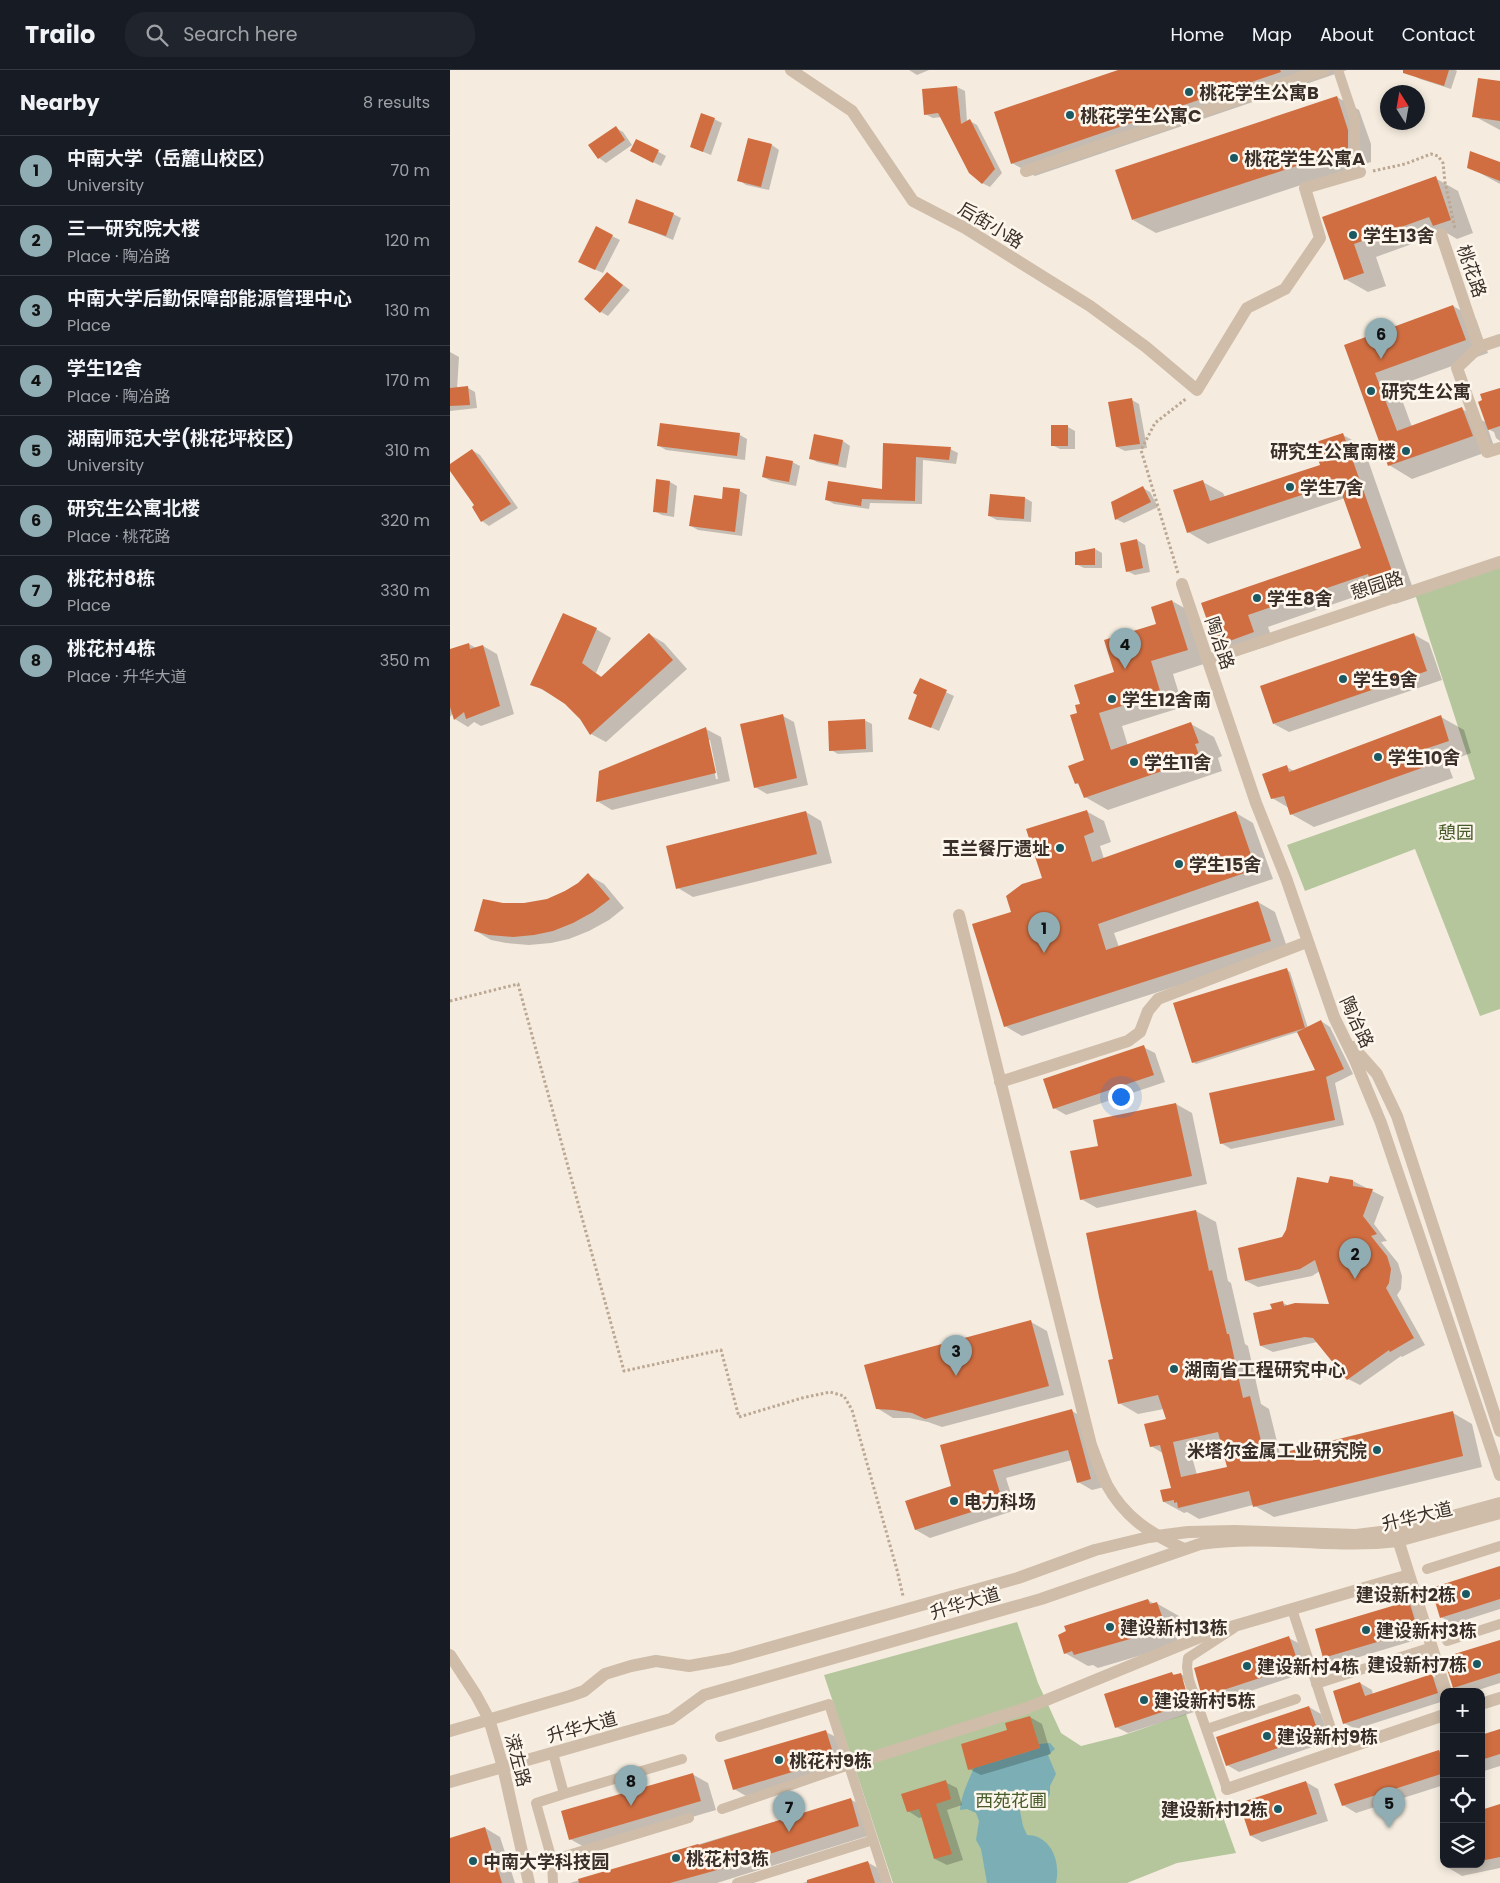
<!DOCTYPE html>
<meta charset="utf-8">
<style>
:root{--surface:#171b24;--page:#20242c;--text:#f1f3f6;--muted:#9ea1a6;--line:#363941;--accent:#90adb3}
body{margin:0;font-family:Poppins,"Noto Sans SC",sans-serif;background:var(--page);color:var(--text)}
.controls{position:absolute;right:15px;bottom:15px;display:grid;overflow:hidden;border-radius:10px;box-shadow:0 2px 8px #0003}
.controls button{width:45px;height:45px;display:grid;place-items:center;padding:0;border:0;border-bottom:1px solid var(--line);background:var(--surface);color:var(--text);font:25px sans-serif}
.compass{position:absolute;left:930px;top:15px;width:45px;height:45px;border-radius:50%;background:var(--surface);box-shadow:0 2px 8px #0003;rotate:349deg}
.you{position:absolute;left:670px;top:1026px;width:18px;height:18px;margin:-12px;border:4px solid #fff;border-radius:50%;background:#1a73e8;box-shadow:0 0 0 8px #1a73e833}
.badge{display:grid;place-items:center;width:32px;height:32px;border-radius:50%;background:var(--accent);color:#111;font-size:16px;font-weight:700}
.pin{position:absolute;translate:-50% -41px;filter:drop-shadow(0 1px 2px #0008)}
.pin::after{content:'';position:absolute;top:26px;width:18px;height:15px;background:inherit;clip-path:polygon(0 0,100% 0,50% 100%)}
.list{margin:0;padding:0;list-style:none}
h2{display:flex;justify-content:space-between;align-items:center;height:65px;margin:0;padding:0 20px;font-size:21px}
h2 small{font-size:16px;font-weight:400;color:var(--muted)}
.list li{display:grid;grid-template-columns:32px 1fr auto;gap:15px;align-items:center;box-sizing:border-box;height:70px;padding:0 20px;border-top:1px solid var(--line)}
.list b{display:block;font-size:19px;white-space:nowrap}
.list p{margin:0;font-size:16px;white-space:nowrap;color:var(--muted)}
.list em{font-size:16px;font-style:normal;color:var(--muted)}
.icon{flex:none;width:28px;height:28px;fill:none;stroke:currentColor;stroke-width:2;stroke-linecap:round;stroke-linejoin:round}
.map{position:relative;flex:none;width:1050px;height:1813px;overflow:hidden}
header{display:flex;align-items:center;gap:30px;box-sizing:border-box;height:70px;padding:0 25px;background:var(--surface);border-bottom:1px solid var(--line)}
header strong{font-size:24px}
nav{display:flex;gap:28px;margin-inline-start:auto;font-size:18px}
.search{width:350px;height:45px;background:var(--page);display:flex;align-items:center;gap:12px;box-sizing:border-box;padding:0 18px;border-radius:20px;color:var(--muted);font-size:19px}
main{display:flex}
aside{flex:1;background:var(--surface)}
.map>svg:first-child{display:block}
</style>
<header>
<strong>Trailo</strong>
<div class="search"><svg class="icon" aria-label="search" viewBox="0 0 24 24"><circle cx="10" cy="10" r="6"/><path d="M15 15l6 6"/></svg>Search here</div>
<nav><a>Home</a><a>Map</a><a>About</a><a>Contact</a></nav>
</header>
<main>
<aside>
<h2>Nearby<small>8 results</small></h2>
<ul class="list">
<li><span class="badge">1</span><div><b>中南大学（岳麓山校区）</b><p>University</p></div><em>70 m</em></li>
<li><span class="badge">2</span><div><b>三一研究院大楼</b><p>Place · 陶冶路</p></div><em>120 m</em></li>
<li><span class="badge">3</span><div><b>中南大学后勤保障部能源管理中心</b><p>Place</p></div><em>130 m</em></li>
<li><span class="badge">4</span><div><b>学生12舍</b><p>Place · 陶冶路</p></div><em>170 m</em></li>
<li><span class="badge">5</span><div><b>湖南师范大学(桃花坪校区)</b><p>University</p></div><em>310 m</em></li>
<li><span class="badge">6</span><div><b>研究生公寓北楼</b><p>Place · 桃花路</p></div><em>320 m</em></li>
<li><span class="badge">7</span><div><b>桃花村8栋</b><p>Place</p></div><em>330 m</em></li>
<li><span class="badge">8</span><div><b>桃花村4栋</b><p>Place · 升华大道</p></div><em>350 m</em></li>
</ul>
</aside>
<div class="map">
<svg width="1050" height="1813" viewBox="0 0 1050 1813">
<rect width="100%" height="100%" fill="#f5ecdf"/>
<path fill="#b5c69d" d="M1050 492V939L1030 946 965 779 855 821 837 775 1025 709 964 521Z
M567 1552 588 1613 611 1663 631 1676 671 1666 736 1644 786 1783 727 1793 677 1813H443L374 1605Z"/>
<path fill="#7bafb5" d="M600 1673 605 1679 598 1685 606 1704 600 1716V1724L597 1730C586 1734 578 1730 570 1741L573 1756 577 1765C601 1765 611 1792 606 1813H537L531 1779 526 1770 529 1751 526 1743 517 1739 510 1740C511 1726 518 1711 524 1698L590 1678 589 1674Z"/>
<path fill="#0003" fill-rule="evenodd" d="M459 0H479L467 5Z
M672 0H897L585 106 562 93Z
M965 0H1005L1007 1 1001 19 970 9 963 5Z
M1050 13V60L1024 46Z
M507 17 515 21 517 52 520 51 527 55 552 103 540 117 532 113 492 47 483 48 475 44Z
M887 27 909 40 921 74V92L706 163 683 150Z
M264 49 272 53 261 85 241 77Z
M166 58 173 62 182 75 156 93 149 88Z
M187 70 216 86 211 96 189 85Z
M322 75 329 80 319 120 296 115 289 110Z
M1050 94V114L1019 97Z
M985 108 1008 121 1023 163 1007 169 995 162 926 187 936 216 918 222 895 209 874 148Z
M223 144 231 148 223 170 179 152Z
M162 166 170 170 153 203 137 196Z
M157 203 180 220 158 246 151 242Z
M1003 236 1026 249 1038 283 947 316 962 357 1012 339 1037 353 1050 319V371L1046 368 1044 362 1038 359 1045 379 962 409 939 395 895 275Z
M0 282 9 287 7 319 18 318 25 322 27 338 0 341Z
M682 330 689 334 697 378 675 381 667 377Z
M211 355 290 365 297 369 295 390 216 380 209 376Z
M618 357 625 361V379H610L602 375Z
M893 365 913 376 966 527 945 534 925 522 924 520 818 557 824 574 787 586 767 575 753 534 912 479 895 428 758 474 738 462 753 412 773 423 775 427 872 395Z
M393 371 400 376 396 398 367 392 360 388Z
M434 374 500 379 508 383 506 394 473 390 472 434 420 433 419 439 384 434 377 430 433 421Z
M22 380 30 385 68 438 39 456 32 451 23 438 26 436 0 398V396Z
M342 392 350 396 346 416 321 411 313 407Z
M207 411 220 412 227 416 224 447 212 445 204 441Z
M693 418 700 422 708 437 674 453 666 449Z
M274 419 290 421 297 425 292 466 248 460 241 456 273 431Z
M575 428 582 432 581 452 547 450 539 446Z
M687 470 695 475 700 502 685 505 677 501Z
M645 479 652 483V498H634L626 494Z
M722 531 745 544 760 592 723 604 733 637 672 656 678 676 741 654 764 667 772 686 768 688 772 701 658 740 635 727 631 716 626 713 636 691 629 644 632 634 666 603 708 554Z
M146 559 161 568 146 603 152 607 199 564 214 573 237 599 156 672 141 664 131 648 116 633 82 614Z
M963 564 979 573 992 610 839 662 824 654Z
M19 574 26 578 33 576 47 584 64 644 31 656 24 652 18 657 5 649 3 643 0 647V580Z
M470 610 504 626 489 661 460 648 469 625Z
M333 646 344 652 358 715 317 724 305 717Z
M991 647 1014 660 1021 683 997 692 1003 708 864 757 841 744 839 738 822 728 837 697 844 701Z
M414 650 422 654 423 682 388 684 381 680Z
M256 659 271 667 280 711 162 740 147 731ZM258 670H260L268 709H266Z
M636 741 654 751 661 772 650 776 654 789 786 743 803 753 823 809 664 863 669 877 808 832 825 842 838 880 572 966 555 956 562 843 593 809Z
M356 742 371 751 382 793 243 827 228 818Z
M138 805 154 814 174 838 159 850 139 861 119 869 101 873 79 875 56 873 41 870 26 861 53 834H74L97 830 129 814Z
M837 900 840 902 858 958 871 951 880 957 903 1004 885 1013 894 1055 781 1079 771 1073 867 1001 848 962 746 994 743 992Z
M693 977 705 983 715 1012 616 1045 604 1038Z
M726 1034 742 1043 757 1114 647 1138 631 1129 650 1077Z
M903 1111 934 1127 924 1154 937 1171 931 1172 948 1193 952 1206 951 1219 947 1225 975 1275 952 1287 951 1286 910 1315 898 1309 867 1272 823 1282 811 1276 823 1240 833 1233 839 1236 880 1235 870 1201 862 1206 808 1217 796 1211 879 1114Z
M746 1141 766 1152 778 1211 781 1213 795 1274 798 1276 811 1334 819 1339 830 1384 1003 1343 1022 1354 1032 1397 824 1447 803 1435 749 1449 737 1442 734 1443 714 1432 722 1418 714 1384 701 1376 717 1350 714 1339 688 1344 669 1333 665 1289ZM773 1375 778 1398 747 1405 741 1383Z
M581 1252 597 1261 614 1325 492 1357 478 1352 459 1348H443L427 1338Z
M622 1341 636 1349 654 1417 642 1420 628 1412 622 1390 556 1408 566 1440 480 1468 466 1460 503 1417Z
M1050 1497V1539L1003 1554 991 1547Z
M698 1530 704 1534 706 1533 729 1546 736 1565 727 1568 728 1572 702 1582 648 1598 643 1595 638 1596 615 1583 617 1562Z
M959 1533 970 1539 979 1566 886 1594 874 1587Z
M839 1568 850 1574 860 1601 765 1633 753 1626Z
M1050 1571V1613L1022 1622H1013L1004 1617 1006 1598Z
M722 1603 726 1606 731 1604 742 1611 750 1638 743 1640 744 1642 678 1663 666 1657ZM731 1607 734 1611 742 1637 740 1638Z
M982 1606 993 1612 994 1631 906 1659 894 1653 910 1613 922 1620 923 1625Z
M859 1637 871 1644 880 1671 789 1702 777 1695Z
M580 1647 592 1654 601 1684 531 1705 519 1699 559 1661Z
M1050 1661V1696L1031 1702V1667Z
M376 1662 388 1668 396 1696 296 1726 284 1719Z
M994 1679V1715L906 1743 893 1735 886 1715Z
M242 1704 258 1713 266 1740 136 1778 120 1769Z
M495 1712 507 1718 512 1735 497 1740 513 1790 497 1795 485 1789 473 1747 469 1748 458 1741Z
M856 1712 868 1719 878 1751 812 1772 801 1766Z
M400 1729 416 1738 424 1764 267 1813H120Z
M1050 1735V1798L1012 1806 997 1797 995 1794H1031V1741Z
M35 1758 50 1767 65 1813H0V1769Z
M417 1792 433 1801 437 1813H353Z"/>
<path fill="#d16e41" fill-rule="evenodd" d="M668 0H830L831 2 561 94 544 42Z
M953 0H999L994 16 953 3Z
M1028 8 1050 11V51L1022 47Z
M507 16 511 54 520 49 545 99 532 114 519 103 488 43 474 45 472 19Z
M887 26 898 60V79L682 150 665 100Z
M251 43 265 48 253 82 240 77Z
M166 56 175 70 148 89 138 75Z
M298 68 322 74 311 117 287 111Z
M186 69 209 80 203 93 180 81Z
M1020 81 1050 92V111L1017 98Z
M986 106 1001 150 983 156 979 147 904 174 914 203 894 210 872 147Z
M186 129 224 143 216 166 178 153Z
M146 156 163 165 145 200 128 192Z
M157 202 173 215 150 243 134 229Z
M1003 235 1016 270 925 303 947 361 1012 337 1023 366 938 396 894 275Z
M18 316 20 335 0 336V318Z
M1050 318V356L1038 360 1028 332 1032 330 1030 324Z
M682 328 690 374 666 377 658 332Z
M210 353 290 363 287 386 207 376Z
M601 355H618V376H601Z
M893 363 947 515 924 523 918 504 798 545 804 562 766 576 751 533 911 478 888 413 737 463 723 420 753 410 760 431 870 395 863 373Z
M364 364 393 370 388 395 359 389Z
M433 373 501 377 499 390 466 387 465 431 412 429 411 436 375 430 378 411 432 419Z
M22 379 61 434 31 452 22 437 24 435 0 401V394Z
M316 386 343 391 339 412 312 407Z
M206 409 220 411 217 443 203 442Z
M693 416 701 432 665 450 661 432Z
M273 417 290 419 285 462 239 456 244 425 272 429Z
M540 424 575 427 574 449 538 446Z
M687 469 693 498 676 502 670 473Z
M645 478V495H625V482Z
M722 530 738 580 701 591 711 624 649 643 661 680 741 652 749 673 745 674 750 688 634 728 628 713 625 714 618 696 634 690 620 645 627 643 625 635 630 634 624 615 664 602 654 570 706 554 701 537Z
M113 543 147 558 132 593 151 607 199 563 223 590 140 665 130 649 115 634 92 619 80 615Z
M964 563 977 601 823 654 810 616Z
M19 573 20 579 33 575 50 636 16 649 14 642 4 650 0 637V579Z
M470 608 497 620 481 658 458 649 467 625 463 623Z
M333 644 347 708 304 718 290 654Z
M991 645 999 671 975 679 980 695 840 745 834 726 821 729 812 704 837 695 839 702Z
M415 649 416 679 379 681 378 651Z
M256 657 266 703 146 732 149 701Z
M637 740 644 762 634 766 642 792 786 741 806 799 648 854 656 880 808 831 821 871 554 957 522 854 561 842 556 826 572 814 592 808 576 759Z
M356 741 367 784 226 819 216 776Z
M138 803 160 829 143 842 123 853 103 861 84 865 63 867 39 865 24 861 33 829 53 833H74L97 829 115 821 128 813Z
M837 898 855 958 742 993 723 933Z
M871 950 894 999 876 1007 885 1050 770 1074 759 1023 865 1000 847 962Z
M694 975 704 1005 603 1039 593 1009Z
M726 1033 742 1106 630 1130 620 1081 648 1076 643 1050Z
M880 1106 903 1110V1116L923 1119 913 1146 927 1164 921 1166 937 1186 941 1199 939 1213 936 1218 964 1268 940 1282 939 1280 897 1310 863 1268 855 1267 810 1276 803 1243 822 1239 820 1234 833 1231 834 1236 845 1233 879 1234 865 1190 850 1199 795 1211 788 1178 832 1167 836 1160 847 1107 878 1113Z
M746 1140 759 1201 762 1200 777 1264H779L793 1328 800 1326 815 1387 1003 1341 1013 1386 803 1437 799 1421 728 1438 727 1432 724 1433V1430L713 1432 710 1420 721 1418 710 1375 700 1377 694 1354 716 1349 708 1325 668 1334 658 1290 663 1289 649 1227 636 1163ZM768 1362 777 1397 731 1407 723 1372Z
M581 1250 599 1316 475 1349 462 1343 443 1340 426 1339 414 1295Z
M622 1339 641 1409 627 1413 618 1380 543 1400 553 1432 465 1460 455 1431 501 1416 490 1375Z
M1050 1496V1529L990 1548 981 1518Z
M698 1529 700 1534 707 1532 714 1552 705 1555 706 1559 680 1569 624 1585 622 1581 614 1584 608 1565 616 1561 614 1556Z
M959 1531 968 1560 873 1588 865 1559Z
M839 1566 849 1595 752 1627 744 1598Z
M1050 1570V1603L1003 1618 997 1599 1005 1597 1001 1585Z
M722 1602 723 1605 731 1603 739 1631 732 1634 733 1635 665 1658 654 1624Z
M982 1604 988 1623 893 1654 883 1621 910 1612 915 1626Z
M859 1636 869 1664 776 1696 766 1667Z
M580 1646 590 1678 518 1700 511 1674 557 1660 555 1653Z
M1050 1659V1684L1031 1690V1665Z
M376 1660 385 1689 283 1720 274 1690Z
M989 1680 994 1695V1703L892 1736 884 1714Z
M243 1703 251 1731 119 1770 111 1741Z
M496 1710 501 1729 486 1734 502 1784 484 1789 469 1739 457 1742 451 1724Z
M856 1711 867 1744 800 1766 789 1733Z
M401 1728 409 1756 278 1797 220 1813H129L128 1809 248 1774 249 1775Z
M1050 1734V1787L1031 1791V1740Z
M35 1757 52 1813H0V1768Z
M418 1791 425 1813H357V1810Z"/>
<g fill="none" stroke-linecap="round" stroke-linejoin="round">
<path stroke="#bba793" stroke-width="3" stroke-dasharray="2.5 2.5" stroke-linecap="butt" d="M923 101 955 94 981 84 988 86 993 93 995 112 1005 159
M728 503 691 380 705 353 737 328
M0 931 68 914 174 1301 271 1280 289 1347 352 1328 380 1322 394 1326 402 1340 447 1500 453 1526"/>
<path stroke="#cfbda9" stroke-width="10" d="M888 0 905 51V84L907 91
M977 1499 1050 1476
M842 1539 888 1680
M997 1571 1050 1554
M866 1614 982 1577
M757 1659 846 1629
M270 1667 379 1634 437 1813
M103 1683 114 1724 232 1689
M777 1719 739 1610 737 1597 738 1588 784 1558
M272 1739 399 1695
M102 1790 239 1748
M103 1813 102 1790 86 1733 114 1724
M287 1813 423 1770"/>
<path stroke="#cfbda9" stroke-width="12" d="M341 0 402 41 463 131 515 158 640 236 696 277 747 320 797 238 835 219 870 168 855 118 910 102
M576 101 874 0
M991 164 1029 277 1007 298 1037 382 1050 378
M1029 277 1050 270
M732 514 806 733 836 808 884 947 904 988 931 1053 1050 1405
M757 590 1050 492
M509 845 641 1375C646 1388 651 1403 657 1415 675 1448 701 1464 734 1479
M903 977 927 1004 947 1046 1050 1361
M550 1012 678 971 690 962 698 941 708 929 857 872
M945 1460 996 1622
M0 1585 26 1625 39 1649 53 1697 79 1813
M1031 1634 1050 1628
M399 1695 577 1638 760 1563 959 1505
M777 1719 994 1645"/>
<path stroke="#cfbda9" stroke-width="12" d="M0 1661 120 1626 134 1621 155 1604 181 1596 206 1591 239 1596 279 1589 568 1508 645 1480 699 1467 738 1462 785 1461 906 1465 955 1459 1050 1433
M0 1712 221 1649 254 1625 591 1529 750 1474C816 1464 882 1479 948 1471L1050 1443"/>
</g>
<g fill="#1a5862" stroke="#fcf6ec" stroke-width="2">
<circle cx="739" cy="22" r="5"/>
<circle cx="620" cy="45" r="5"/>
<circle cx="784" cy="88" r="5"/>
<circle cx="903" cy="165" r="5"/>
<circle cx="921" cy="321" r="5"/>
<circle cx="956" cy="381" r="5"/>
<circle cx="840" cy="417" r="5"/>
<circle cx="807" cy="528" r="5"/>
<circle cx="893" cy="609" r="5"/>
<circle cx="662" cy="629" r="5"/>
<circle cx="928" cy="687" r="5"/>
<circle cx="684" cy="692" r="5"/>
<circle cx="610" cy="778" r="5"/>
<circle cx="729" cy="794" r="5"/>
<circle cx="724" cy="1299" r="5"/>
<circle cx="927" cy="1380" r="5"/>
<circle cx="504" cy="1431" r="5"/>
<circle cx="1016" cy="1524" r="5"/>
<circle cx="660" cy="1557" r="5"/>
<circle cx="916" cy="1560" r="5"/>
<circle cx="1027" cy="1594" r="5"/>
<circle cx="797" cy="1596" r="5"/>
<circle cx="694" cy="1630" r="5"/>
<circle cx="817" cy="1666" r="5"/>
<circle cx="329" cy="1690" r="5"/>
<circle cx="828" cy="1739" r="5"/>
<circle cx="226" cy="1788" r="5"/>
<circle cx="23" cy="1791" r="5"/>
</g>
<g text-anchor="middle" dominant-baseline="central" stroke-width="5" stroke-linejoin="round" paint-order="stroke">
<g font-size="18" font-weight="bold" fill="#3b3029" stroke="#fcf6ec" text-anchor="start">
<text x="749" y="22">桃花学生公寓B</text>
<text x="630" y="45">桃花学生公寓C</text>
<text x="794" y="88">桃花学生公寓A</text>
<text x="913" y="165">学生13舍</text>
<text x="931" y="321">研究生公寓</text>
<text x="946" y="381" text-anchor="end">研究生公寓南楼</text>
<text x="850" y="417">学生7舍</text>
<text x="817" y="528">学生8舍</text>
<text x="903" y="609">学生9舍</text>
<text x="672" y="629">学生12舍南</text>
<text x="938" y="687">学生10舍</text>
<text x="694" y="692">学生11舍</text>
<text x="600" y="778" text-anchor="end">玉兰餐厅遗址</text>
<text x="739" y="794">学生15舍</text>
<text x="734" y="1299">湖南省工程研究中心</text>
<text x="917" y="1380" text-anchor="end">米塔尔金属工业研究院</text>
<text x="514" y="1431">电力科场</text>
<text x="1006" y="1524" text-anchor="end">建设新村2栋</text>
<text x="670" y="1557">建设新村13栋</text>
<text x="926" y="1560">建设新村3栋</text>
<text x="1017" y="1594" text-anchor="end">建设新村7栋</text>
<text x="807" y="1596">建设新村4栋</text>
<text x="704" y="1630">建设新村5栋</text>
<text x="827" y="1666">建设新村9栋</text>
<text x="339" y="1690">桃花村9栋</text>
<text x="818" y="1739" text-anchor="end">建设新村12栋</text>
<text x="236" y="1788">桃花村3栋</text>
<text x="33" y="1791">中南大学科技园</text>
</g>
<g font-size="18" fill="#3b3029" stroke="#fcf6ec">
<text transform="translate(541 155) rotate(31)">后街小路</text>
<text transform="translate(1022 201) rotate(71)">桃花路</text>
<text transform="translate(927 515) rotate(-18)">憩园路</text>
<text transform="translate(770 573) rotate(71)">陶冶路</text>
<text transform="translate(907 952) rotate(65)">陶冶路</text>
<text transform="translate(967 1446) rotate(-13)">升华大道</text>
<text transform="translate(515 1533) rotate(-16)">升华大道</text>
<text transform="translate(132 1657) rotate(-15)">升华大道</text>
<text transform="translate(68 1690) rotate(75)">溁左路</text>
</g>
<g font-size="18" fill="#475c2a" stroke="#fcf6ec">
<text x="1006" y="762">憩园</text>
<text x="561" y="1730">西苑花圃</text>
</g>
</g>
</svg>
<div class="controls">
<button>+</button>
<button>−</button>
<button><svg class="icon" aria-label="locate" viewBox="0 0 24 24"><circle cx="12" cy="12" r="6"/><path d="M12 2v4M12 18v4M2 12h4M18 12h4"/></svg></button>
<button><svg class="icon" aria-label="layers" viewBox="0 0 24 24"><path d="M12 4l9 5-9 5-9-5zM3 14l9 5 9-5"/></svg></button>
</div>
<svg class="compass" viewBox="-18 -18 36 36"><path d="M0-13l5 13h-10z" fill="#e53935"/><path d="M0 13l5-13h-10z" fill="#9ea1a6"/></svg>
<div class="you"></div>
<div class="pin badge" style="left:594px;top:883px">1</div>
<div class="pin badge" style="left:905px;top:1209px">2</div>
<div class="pin badge" style="left:506px;top:1306px">3</div>
<div class="pin badge" style="left:675px;top:599px">4</div>
<div class="pin badge" style="left:939px;top:1758px">5</div>
<div class="pin badge" style="left:931px;top:289px">6</div>
<div class="pin badge" style="left:339px;top:1762px">7</div>
<div class="pin badge" style="left:181px;top:1736px">8</div>
</div>
</main>
